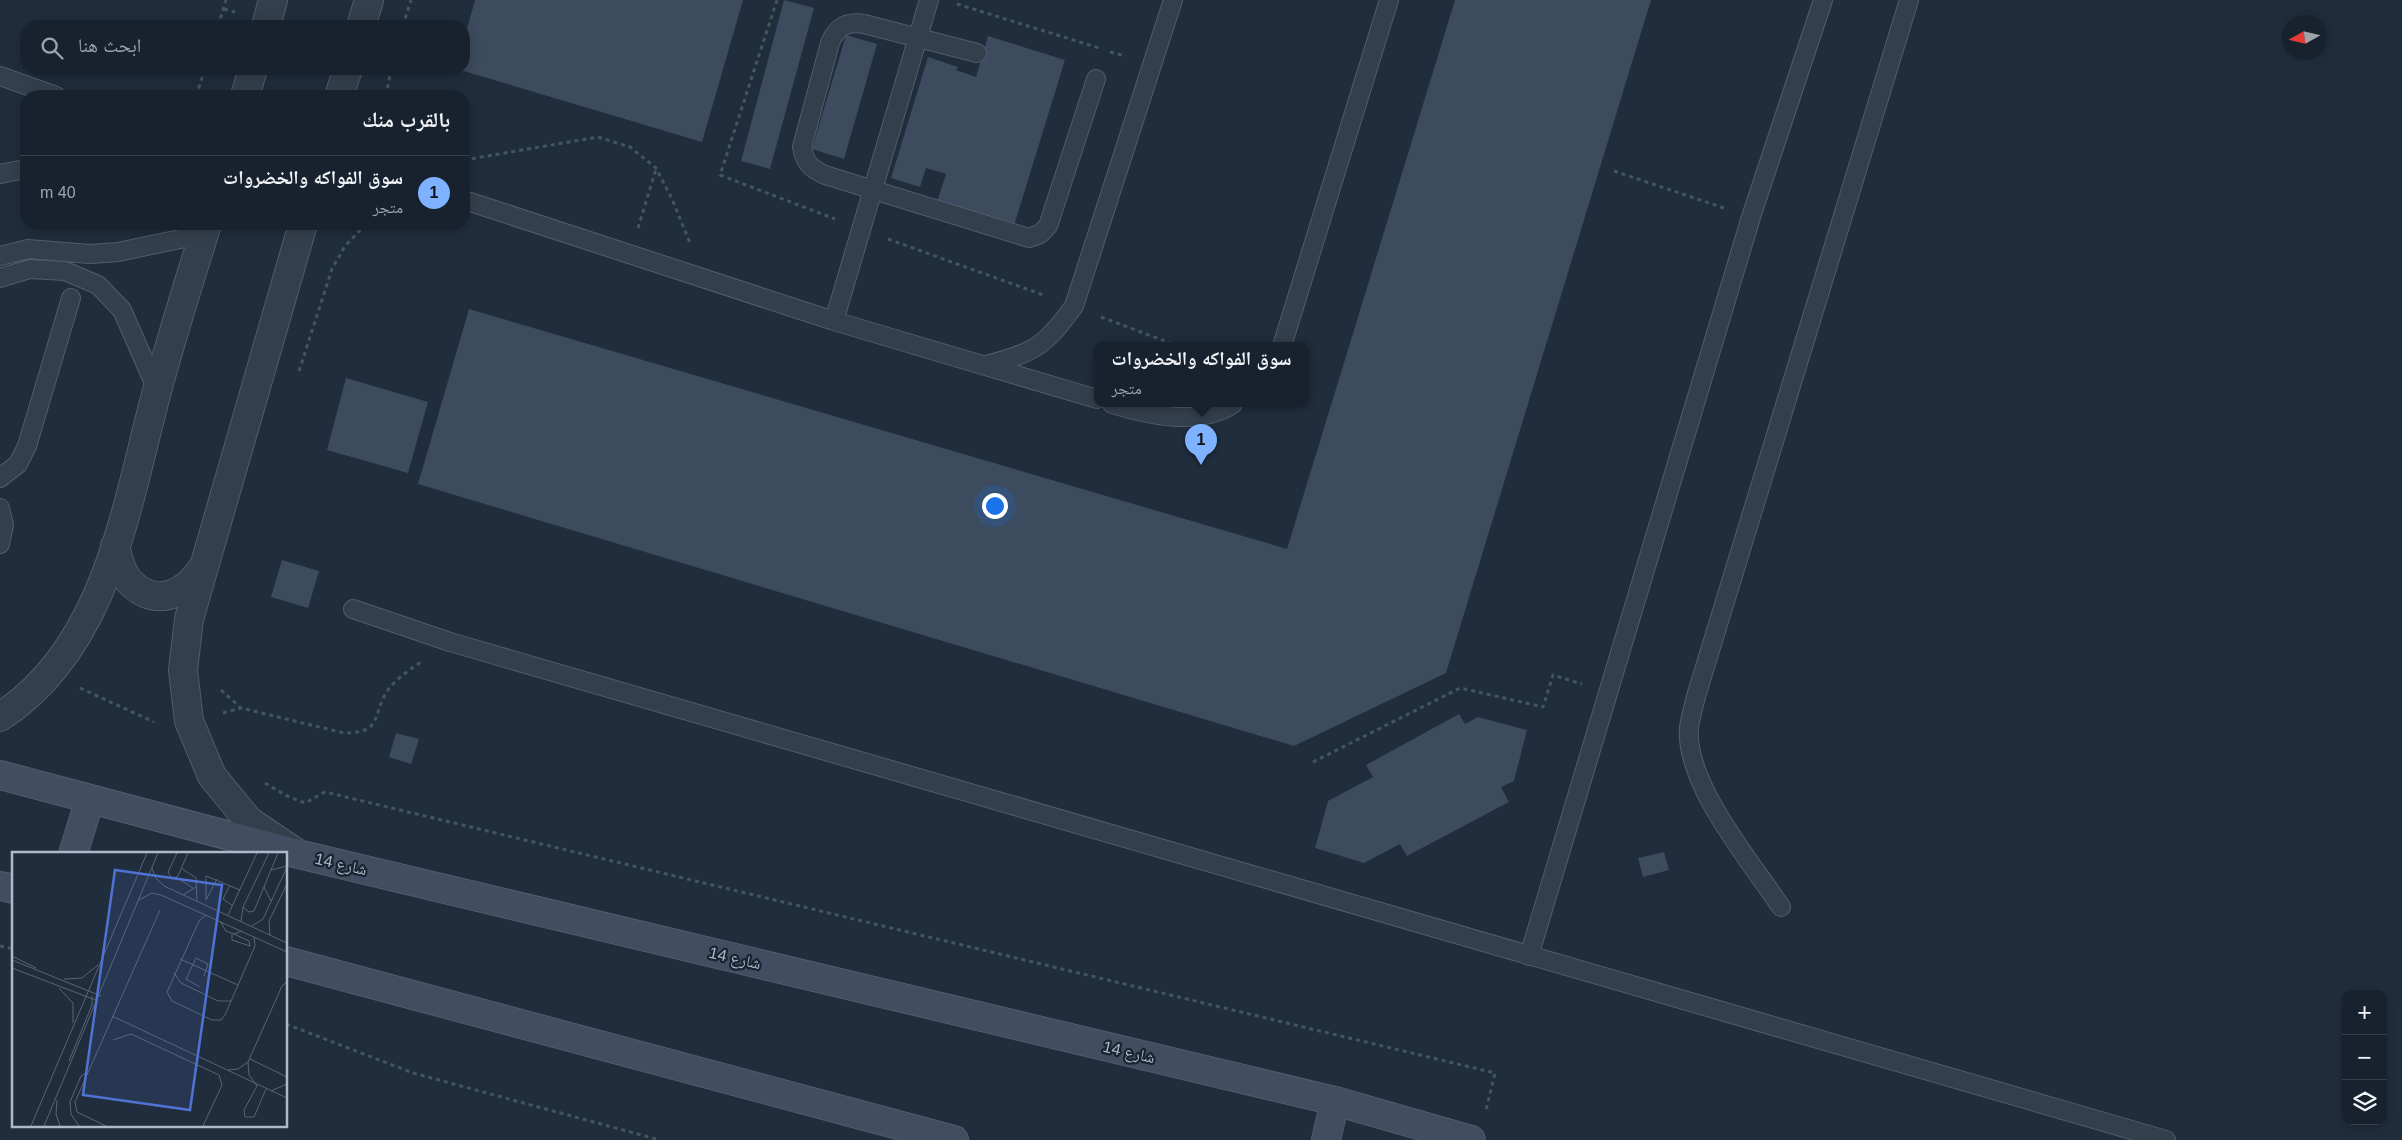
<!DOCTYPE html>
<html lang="ar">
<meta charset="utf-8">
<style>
:root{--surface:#18222e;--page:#252f3a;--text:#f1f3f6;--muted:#9fa4aa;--line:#363f4a;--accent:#7eb1ff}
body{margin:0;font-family:Arial,"Noto Naskh Arabic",sans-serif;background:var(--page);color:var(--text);direction:rtl}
.controls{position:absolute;right:15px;bottom:15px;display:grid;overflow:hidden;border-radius:10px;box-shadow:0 2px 12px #0003}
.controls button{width:45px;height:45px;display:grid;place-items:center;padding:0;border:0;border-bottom:1px solid var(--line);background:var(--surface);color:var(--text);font:25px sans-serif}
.compass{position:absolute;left:2282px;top:15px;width:45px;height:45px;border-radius:50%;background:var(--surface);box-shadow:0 2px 12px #0003;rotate:262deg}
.you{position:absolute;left:994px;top:505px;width:18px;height:18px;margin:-12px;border:4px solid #fff;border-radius:50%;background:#1a73e8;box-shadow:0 0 0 8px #1a73e833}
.badge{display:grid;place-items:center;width:32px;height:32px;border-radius:50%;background:var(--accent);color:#111;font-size:16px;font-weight:700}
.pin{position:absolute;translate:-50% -41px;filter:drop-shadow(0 1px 2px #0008)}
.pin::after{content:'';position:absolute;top:26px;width:18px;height:15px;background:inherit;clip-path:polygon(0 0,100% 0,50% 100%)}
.popup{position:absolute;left:1094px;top:342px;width:215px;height:65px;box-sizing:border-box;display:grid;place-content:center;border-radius:10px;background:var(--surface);filter:drop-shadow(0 1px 4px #0005);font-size:16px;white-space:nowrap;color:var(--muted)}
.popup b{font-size:19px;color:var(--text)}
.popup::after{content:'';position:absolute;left:50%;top:100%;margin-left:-10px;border:10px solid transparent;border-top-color:var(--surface)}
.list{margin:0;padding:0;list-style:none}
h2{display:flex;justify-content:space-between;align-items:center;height:65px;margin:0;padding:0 20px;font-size:21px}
h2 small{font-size:16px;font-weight:400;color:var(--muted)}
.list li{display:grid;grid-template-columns:32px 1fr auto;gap:15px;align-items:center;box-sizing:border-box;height:75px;padding:0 20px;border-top:1px solid var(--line)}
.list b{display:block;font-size:19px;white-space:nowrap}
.list p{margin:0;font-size:16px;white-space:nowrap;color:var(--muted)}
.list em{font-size:16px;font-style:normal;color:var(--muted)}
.icon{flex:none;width:28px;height:28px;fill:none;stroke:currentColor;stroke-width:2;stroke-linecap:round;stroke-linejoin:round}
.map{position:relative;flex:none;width:2402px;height:1140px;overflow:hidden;direction:ltr}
.search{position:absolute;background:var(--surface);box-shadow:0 2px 12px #0003;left:20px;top:20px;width:450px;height:55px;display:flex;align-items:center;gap:12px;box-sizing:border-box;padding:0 18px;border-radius:20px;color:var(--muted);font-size:19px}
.panel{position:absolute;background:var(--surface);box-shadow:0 2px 12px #0003;left:20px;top:90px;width:450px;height:140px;border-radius:20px;direction:rtl}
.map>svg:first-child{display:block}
</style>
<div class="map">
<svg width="2402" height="1140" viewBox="0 0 2402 1140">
<rect width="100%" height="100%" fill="#202d3d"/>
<path fill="#3c4b5d" d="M475 0H743L702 142 457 69H464V40Z
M784 0 814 8 770 169 741 161Z
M1455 0H1651L1446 673 1294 746 418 484 469 309 1287 549Z
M846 35 877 44 844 159 812 149Z
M988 36 1065 60 1012 232 935 208 946 174 926 168 920 187 891 178 928 57 958 67 956 70 976 77Z
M419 224H437L436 229Z
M346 378 428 402 408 473 327 450Z
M282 560 319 571 308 608 271 597Z
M1459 714 1465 724 1478 717 1527 730 1514 781 1501 787 1509 802 1407 856 1400 844 1364 863 1315 848 1328 801 1373 777 1366 765Z
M396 733 419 739 411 764 389 757Z
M1664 852 1669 870 1643 877 1638 858Z"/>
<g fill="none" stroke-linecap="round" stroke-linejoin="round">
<g stroke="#525c6b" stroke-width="20">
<path id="lane" d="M977 53 864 24C847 21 837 26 830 43L802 147C805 163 810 168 825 175L1029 238 1040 234 1048 226 1096 79
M0 76 56 96
M0 174 26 169
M464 200 834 321 1097 399
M0 256 28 249 90 254 118 252 204 234
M0 278 30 269 65 271 98 285 122 310 157 390
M834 321 929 0
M1282 346 1389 0
M986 365C1034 353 1045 346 1074 306L1173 0
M1112 404C1149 415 1198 427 1233 404
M0 478 18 464 27 446 71 298
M0 508 4 525 0 544
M353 609 450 642 2166 1140
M1781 907C1751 862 1684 783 1689 727 1691 715 1694 704 1697 693L1909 0
M1529 956 1751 217 1823 0"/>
</g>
<g stroke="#525c6b" stroke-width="30">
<path id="street" d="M266 26 273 0
M361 26 369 0
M245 96 253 69
M339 96 348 69
M115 546C118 558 121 573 130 582 156 609 186 594 203 567
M0 717C108 647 126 505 157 391 172 335 190 279 207 224
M295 852 249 821 212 776 189 721 183 670 189 619 303 224"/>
</g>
<g stroke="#525c6b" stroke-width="30">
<path id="secondary" d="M0 775 298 854 1335 1101 1471 1140
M73 854 90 799
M0 886 14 889
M286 961 954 1140
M1326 1140 1335 1101"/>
</g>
<path stroke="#40585c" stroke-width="3" stroke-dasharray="4 4" stroke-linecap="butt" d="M777 0 720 175 835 219
M957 4 1099 48
M224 9 235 12
M218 26 226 0
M403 26 411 0
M1110 52 1126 56
M196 96 205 69
M386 96 391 69
M464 160 598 137 630 147 656 168 672 199 690 243
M1614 171 1724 208
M638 228 656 169
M888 239 1046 296
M1101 317 1178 346
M299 371 332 269 345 246 366 224
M80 688 154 722
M221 690 241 708 344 733C384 733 371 715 388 690 396 679 409 670 421 662
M223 713 241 708
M1313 762 1460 688 1543 707 1553 675 1582 684
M265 783 287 796 305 803 325 792 1495 1073 1486 1110
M0 946 14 949
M286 1024 413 1073 660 1140"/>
<use href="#lane" stroke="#343f4d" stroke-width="18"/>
<use href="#street" stroke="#343f4d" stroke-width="28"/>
<use href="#secondary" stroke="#424d61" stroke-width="28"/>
</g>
<g text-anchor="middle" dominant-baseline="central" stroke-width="4.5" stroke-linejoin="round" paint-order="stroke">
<g font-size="16" fill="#afb9c9" stroke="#192432">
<text transform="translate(341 864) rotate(13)">شارع 14</text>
<text transform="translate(735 958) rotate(13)">شارع 14</text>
<text transform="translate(1129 1052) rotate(13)">شارع 14</text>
</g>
</g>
<g transform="translate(12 852)">
<rect width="275" height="275" fill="#202d3d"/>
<path fill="none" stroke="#596575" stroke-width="1" d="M165 1 156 20 160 27 166 24 176 1M140 16 143 25 152 34 275 91M169 16 184 26 185 49M259 18 275 14M164 25 181 36M218 33 211 47 221 54M252 35 259 49M171 43 184 35M127 48 140 41 149 43 275 100M194 48V24L228 38M194 48 205 27M231 55 237 60 242 59 266 1M194 63 187 69 155 140 160 149 200 168H209L213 163 243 94 242 85M216 63 245 1M208 69 214 79 222 82 230 79M229 69 231 55 257 1M240 74 251 67 275 15M220 81V88L238 94 237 89 222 82M258 83 257 69 275 32M0 104 24 116M168 107 226 133M0 108 89 144M0 116 86 149M162 121 169 131 206 149H219M52 127 70 126 86 113M188 135 174 127 184 106 196 112 192 124M47 136 61 151V171M100 164 275 246M101 188 119 182 207 223 210 233 191 274M238 207 275 225M57 209 80 153V144M216 218 226 217 236 210M254 237 242 265H233L232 258 245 234 237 223 236 210 270 134 275 130M259 239 275 232M45 248 44 262 48 274M19 274 135 1M32 274 146 1M67 274 59 262 58 250 69 224 74 221M94 274 65 260 63 250 148 58"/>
<path fill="#5073d3" fill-opacity="0.15" stroke="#5073d3" stroke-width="2.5" d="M103 18 210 33 178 258 71 243Z"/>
<rect width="275" height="275" fill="none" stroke="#afb9c9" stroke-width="2.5"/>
</g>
</svg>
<div class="controls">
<button>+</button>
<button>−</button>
<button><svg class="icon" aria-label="layers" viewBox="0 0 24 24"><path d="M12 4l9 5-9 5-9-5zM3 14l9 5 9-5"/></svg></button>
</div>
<svg class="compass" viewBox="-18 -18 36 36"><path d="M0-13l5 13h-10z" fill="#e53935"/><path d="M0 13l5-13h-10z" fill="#9fa4aa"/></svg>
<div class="you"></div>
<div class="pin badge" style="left:1201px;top:465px">1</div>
<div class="popup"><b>سوق الفواكه والخضروات</b>متجر</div>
<div class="search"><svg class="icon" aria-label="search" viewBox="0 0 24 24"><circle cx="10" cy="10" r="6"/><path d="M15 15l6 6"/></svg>ابحث هنا</div>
<section class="panel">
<h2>بالقرب منك<small></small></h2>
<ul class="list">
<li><span class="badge">1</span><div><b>سوق الفواكه والخضروات</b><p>متجر</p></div><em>40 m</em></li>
</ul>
</section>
</div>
